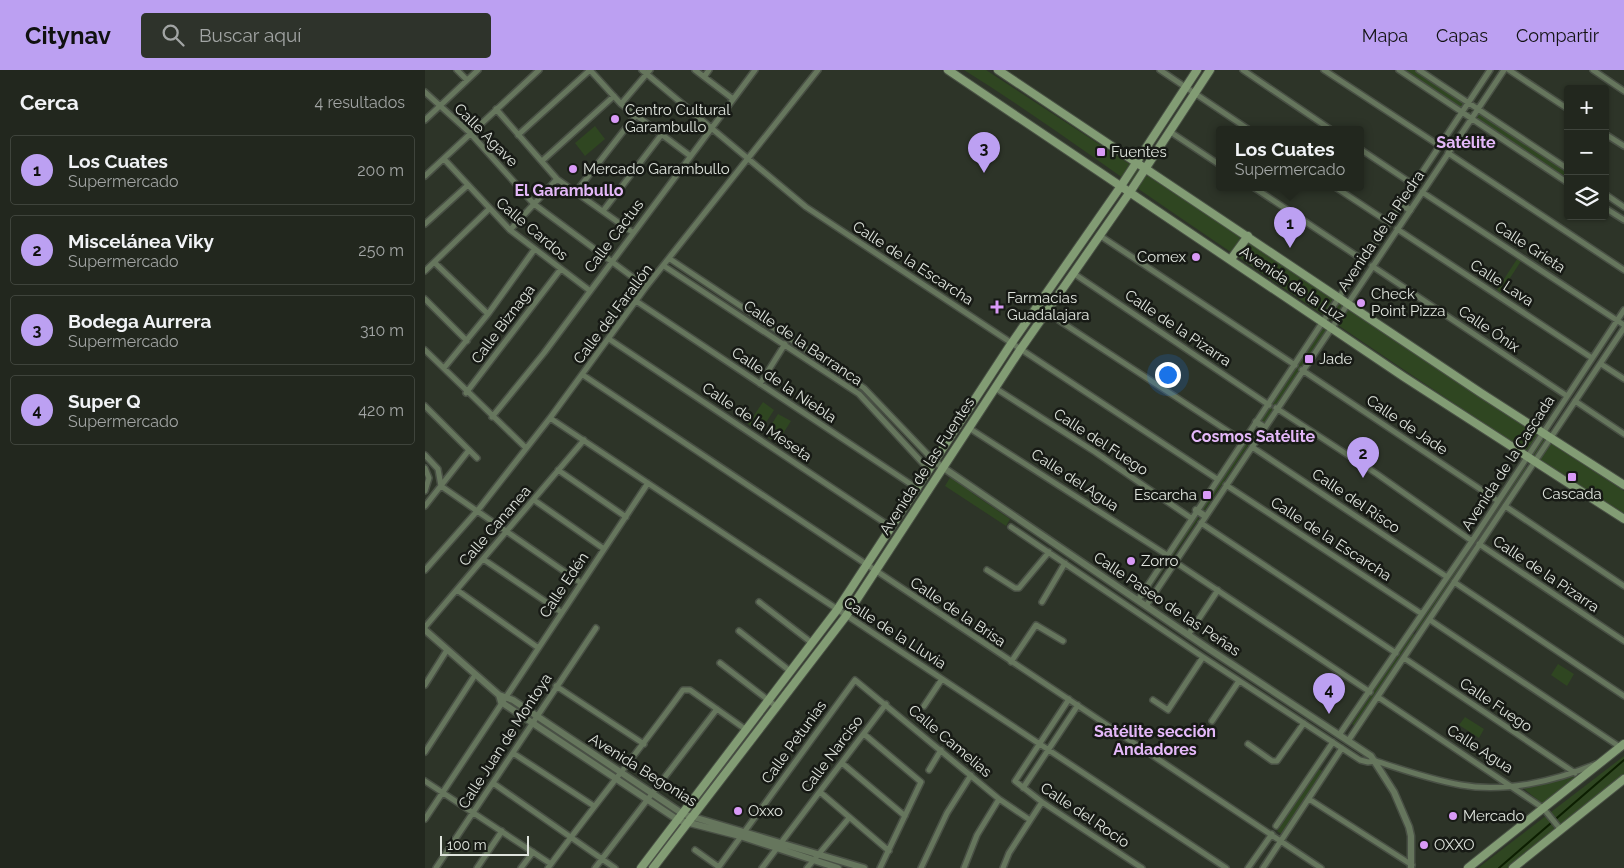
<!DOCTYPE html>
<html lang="es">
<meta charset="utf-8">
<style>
:root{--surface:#22271e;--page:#2e332b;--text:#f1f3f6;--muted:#a2a5a4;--line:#3f443c;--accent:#bca0f2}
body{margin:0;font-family:Raleway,sans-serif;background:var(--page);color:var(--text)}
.controls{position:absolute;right:15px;top:15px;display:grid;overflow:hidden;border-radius:5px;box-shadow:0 1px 4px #0004}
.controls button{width:45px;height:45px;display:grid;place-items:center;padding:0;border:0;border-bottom:1px solid var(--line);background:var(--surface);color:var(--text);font:25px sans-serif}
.scale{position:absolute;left:15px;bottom:12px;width:89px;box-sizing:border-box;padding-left:5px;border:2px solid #dfe4dd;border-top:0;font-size:14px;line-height:18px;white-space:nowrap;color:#dfe4dd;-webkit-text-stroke:4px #171a15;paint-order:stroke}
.you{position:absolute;left:742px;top:304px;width:18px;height:18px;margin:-12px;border:4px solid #fff;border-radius:50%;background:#1a73e8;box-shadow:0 0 0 8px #1a73e833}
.badge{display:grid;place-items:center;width:32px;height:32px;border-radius:50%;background:var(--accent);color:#111;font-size:16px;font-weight:700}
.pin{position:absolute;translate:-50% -41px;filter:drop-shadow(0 1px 2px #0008)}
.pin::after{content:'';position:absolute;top:26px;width:18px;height:15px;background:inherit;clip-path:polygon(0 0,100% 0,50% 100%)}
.popup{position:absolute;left:791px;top:56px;width:148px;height:65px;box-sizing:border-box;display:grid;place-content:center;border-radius:5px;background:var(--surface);filter:drop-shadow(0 1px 4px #0005);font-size:16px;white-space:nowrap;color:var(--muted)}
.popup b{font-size:19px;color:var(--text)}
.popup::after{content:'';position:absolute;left:50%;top:100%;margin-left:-10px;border:10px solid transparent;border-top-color:var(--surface)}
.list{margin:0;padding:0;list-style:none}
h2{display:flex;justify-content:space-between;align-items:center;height:65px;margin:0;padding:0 20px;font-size:21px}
h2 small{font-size:16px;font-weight:400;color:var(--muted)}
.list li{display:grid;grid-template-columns:32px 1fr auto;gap:15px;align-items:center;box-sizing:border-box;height:70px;margin:0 10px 10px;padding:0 10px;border:1px solid var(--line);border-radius:5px}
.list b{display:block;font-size:19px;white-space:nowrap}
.list p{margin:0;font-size:16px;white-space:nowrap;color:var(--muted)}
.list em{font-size:16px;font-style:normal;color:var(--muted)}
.icon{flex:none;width:28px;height:28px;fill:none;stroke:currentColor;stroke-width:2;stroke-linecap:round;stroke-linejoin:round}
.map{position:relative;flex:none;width:1199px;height:798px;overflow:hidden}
header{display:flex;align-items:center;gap:30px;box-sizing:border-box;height:70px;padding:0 25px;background:var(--accent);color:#111}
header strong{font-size:24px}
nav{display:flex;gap:28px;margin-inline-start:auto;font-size:18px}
.search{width:350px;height:45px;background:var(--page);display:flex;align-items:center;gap:12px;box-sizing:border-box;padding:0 18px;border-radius:5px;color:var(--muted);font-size:19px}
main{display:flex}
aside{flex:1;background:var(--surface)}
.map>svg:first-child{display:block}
</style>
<header>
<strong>Citynav</strong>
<div class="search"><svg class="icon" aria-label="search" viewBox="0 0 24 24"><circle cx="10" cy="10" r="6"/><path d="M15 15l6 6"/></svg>Buscar aquí</div>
<nav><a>Mapa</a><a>Capas</a><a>Compartir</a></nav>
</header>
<main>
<aside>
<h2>Cerca<small>4 resultados</small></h2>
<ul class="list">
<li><span class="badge">1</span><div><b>Los Cuates</b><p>Supermercado</p></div><em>200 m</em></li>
<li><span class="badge">2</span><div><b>Miscelánea Viky</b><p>Supermercado</p></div><em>250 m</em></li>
<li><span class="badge">3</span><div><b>Bodega Aurrera</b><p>Supermercado</p></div><em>310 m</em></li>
<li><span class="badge">4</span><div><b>Super Q</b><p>Supermercado</p></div><em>420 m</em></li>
</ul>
</aside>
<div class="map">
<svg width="1199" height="798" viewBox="0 0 1199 798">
<rect width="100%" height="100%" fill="#2d3428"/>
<path fill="#2f4621" d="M539 0H561L903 224 991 285 1199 421V445C1046 347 897 244 747 142 678 95 610 44 539 0Z
M975 0H993L1042 33 1037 41Z
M1054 43 1143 101V111L1051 50Z
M170 56 180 69 160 86 150 73Z
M1094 186 1098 188 1074 225 1070 223Z
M897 255 903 259 838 356 832 352Z
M338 332 349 340 335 362 323 354Z
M353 344 366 351 352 373 340 365Z
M830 357 834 359 779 441 775 439Z
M1099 395 1103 398 994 562 990 560Z
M526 406 548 420 547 423 585 449 581 456 520 416Z
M770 445 774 448 721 525 719 524Z
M987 563 990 565 930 656 927 654Z
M1133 594 1149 604 1142 616 1126 605Z
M1040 647 1059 659 1054 668 1034 655Z
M1199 686V707L1088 798H1053Z
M892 698 899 702 858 765 852 761Z
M1162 701 1120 736 1097 717Z"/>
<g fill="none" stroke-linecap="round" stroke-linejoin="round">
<path stroke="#0c1e01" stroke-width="2" d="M1074 798 1199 690"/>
<g stroke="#495045" stroke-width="8">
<path id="minor" d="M32 0 42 10
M165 0 196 34 264 85
M217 0 381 137 792 409
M270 0 308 29
M735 0 823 59
M818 0 905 59
M899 0 1015 76
M974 0 1143 113
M994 0 1143 99
M1084 0 1143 39
M1168 0 1199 21
M279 7 284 0
M0 22 45 63 109 134 221 217
M196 34 225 0
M71 39 132 109 207 162
M0 50 53 0
M744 61 795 95
M1180 64 1199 76
M93 65 165 0
M935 79 989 115
M1023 83 1199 200
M19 89 85 160 164 220
M117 91 189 26
M0 106 114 0
M828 117 938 190
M910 117 963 152
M997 122 1199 255
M150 123 211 45
M1180 124 1199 137
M1180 138 1199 150
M178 141 237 64
M0 154 43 115
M972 159 1167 288
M85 160 132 109
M674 165 870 295
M245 189 439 318 510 392
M10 193 63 244
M239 196 434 324 504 400
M947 196 1142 326
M0 201 63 140
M648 203 844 335
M0 229 42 271
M211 231 493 419
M621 242 818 371
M184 269 466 457
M0 280 101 378
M1176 294 1199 309
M19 298 63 244 109 180
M877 300 1073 431
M158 305 896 798
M335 314 360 274
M570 318 670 382 766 448
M41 323 135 200
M1150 331 1199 364
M0 336 52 388
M851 338 952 404 1047 471
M67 347 119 283 330 0
M125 348 801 798
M544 358 742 485
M827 377 1022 507
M0 385 13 399 16 416
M0 398 4 408 0 421
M133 400 201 447
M801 415 997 544
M16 416 156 513
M109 430 179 479
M0 436 44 380
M1080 436 1199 516
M776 453 971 583
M586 457 778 587 935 690 943 692 951 691C978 700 1007 710 1036 715 1080 723 1130 711 1171 694
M1054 474 1199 571
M58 489 136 542
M750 492 945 622
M0 500 53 440 125 348 221 217 393 0
M562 500 590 518H594L624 482
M1029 512 1199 626
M32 520 112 577
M713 530 1065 0
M334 532 387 573
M617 532 640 493
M721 536 1079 0
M1005 550 1195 677
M0 557 159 370
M314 561 365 601
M763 565 793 520
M979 588 1150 703
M586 592 611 555 638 571
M295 593 352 637
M0 615 22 580
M131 616 219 674
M953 627 1118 738 1136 760
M644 629 590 711 617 732 717 798
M728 630 743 640 778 587
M499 636 517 609
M787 651 814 611
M439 664 496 712 455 798
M914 665 1047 471 1199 240
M923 671 1199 258
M823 674 847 691H852L879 653
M0 682 50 605
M88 683 169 736
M417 693 480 746
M504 700 516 680
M0 711 126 794
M68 713 190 798
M598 718 653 635
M395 722 464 781
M884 729 987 795
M0 749 223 413
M851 756 908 672
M270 780 294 797
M11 798 171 558
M52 798 77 761
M96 798 108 782
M123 798C167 738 214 681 258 620H265L320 659
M170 798 292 639
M293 798 430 610 574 729 605 750
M337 798 461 634
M382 798 424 748
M496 798 522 743 546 705
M539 798 552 765 574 729
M578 798 584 783 617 732
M823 798 847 764
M838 798 917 678"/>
</g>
<g stroke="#495045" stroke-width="9">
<path id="tertiary" d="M976 134 985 140
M831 352 839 357
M510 392 784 579 946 686 969 722 984 757 986 766V798
M771 440 780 446
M0 560 74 625 76 632 253 750 315 766 413 798
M74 625 88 630 258 744 439 798"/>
</g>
<g stroke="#495045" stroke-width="10">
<path id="secondary" d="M523 0 979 307 1199 449
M573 0 1056 323 1199 415
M806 189 823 166
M216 798 412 540 586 274 696 116 772 0
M228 798 421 546 595 280 705 122 785 0
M1043 798 1199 674
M1088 798 1199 709"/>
</g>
<use href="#minor" stroke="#66765d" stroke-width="5"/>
<use href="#tertiary" stroke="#66765d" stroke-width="6"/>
<use href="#secondary" stroke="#829c74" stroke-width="8"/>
</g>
<g fill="#d99af7" stroke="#171a15" stroke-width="2">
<circle cx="190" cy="49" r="5"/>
<rect x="671" y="77" width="10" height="10" rx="2.5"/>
<circle cx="148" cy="99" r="5"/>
<circle cx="771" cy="187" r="5"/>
<circle cx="936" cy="233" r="5"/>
<path d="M569.5 229.5h5v5h5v5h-5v5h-5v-5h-5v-5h5z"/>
<rect x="879" y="284" width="10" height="10" rx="2.5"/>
<rect x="1142" y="402" width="10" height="10" rx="2.5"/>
<rect x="777" y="420" width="10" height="10" rx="2.5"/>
<circle cx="706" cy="491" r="5"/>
<circle cx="313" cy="741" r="5"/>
<circle cx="1028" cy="746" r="5"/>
<circle cx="999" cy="775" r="5"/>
</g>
<g text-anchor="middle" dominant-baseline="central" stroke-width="5" stroke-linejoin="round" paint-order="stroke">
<g font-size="15" fill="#dfe4dd" stroke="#171a15" text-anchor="start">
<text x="200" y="40">Centro Cultural<tspan x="200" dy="17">Garambullo</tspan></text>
<text x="686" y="82">Fuentes</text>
<text x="158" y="99">Mercado Garambullo</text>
<text x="761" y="187" text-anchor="end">Comex</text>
<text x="946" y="224">Check<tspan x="946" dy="17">Point Pizza</tspan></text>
<text x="582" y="228">Farmacias<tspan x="582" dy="17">Guadalajara</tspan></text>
<text x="894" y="289">Jade</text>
<text x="1147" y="424" text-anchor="middle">Cascada</text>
<text x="772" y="425" text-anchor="end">Escarcha</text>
<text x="716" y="491">Zorro</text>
<text x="323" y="741">Oxxo</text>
<text x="1038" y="746">Mercado</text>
<text x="1009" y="775">OXXO</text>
</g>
<g font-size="15" fill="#dfe4dd" stroke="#171a15">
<text transform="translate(61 65) rotate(45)">Calle Agave</text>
<text transform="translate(107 159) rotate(40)">Calle Cardos</text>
<text transform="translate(956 161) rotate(-56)">Avenida de la Piedra</text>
<text transform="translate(189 166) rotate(-53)">Calle Cactus</text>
<text transform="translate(1105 177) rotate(33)">Calle Grieta</text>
<text transform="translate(488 193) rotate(33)">Calle de la Escarcha</text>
<text transform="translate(1077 213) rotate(33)">Calle Lava</text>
<text transform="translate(867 214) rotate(34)">Avenida de la Luz</text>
<text transform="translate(188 244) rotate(-53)">Calle del Farallón</text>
<text transform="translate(78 254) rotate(-53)">Calle Biznaga</text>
<text transform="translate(753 258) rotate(34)">Calle de la Pizarra</text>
<text transform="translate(1064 259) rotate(34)">Calle Ónix</text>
<text transform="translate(378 273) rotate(34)">Calle de la Barranca</text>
<text transform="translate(359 315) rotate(34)">Calle de la Niebla</text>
<text transform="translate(332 352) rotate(34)">Calle de la Meseta</text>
<text transform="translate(982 355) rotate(34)">Calle de Jade</text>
<text transform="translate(676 372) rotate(33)">Calle del Fuego</text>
<text transform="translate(1083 393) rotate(-57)">Avenida de la Cascada</text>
<text transform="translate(502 396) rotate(-57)">Avenida de las Fuentes</text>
<text transform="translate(650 410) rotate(33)">Calle del Agua</text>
<text transform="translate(931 431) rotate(34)">Calle del Risco</text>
<text transform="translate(70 456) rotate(-49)">Calle Cananea</text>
<text transform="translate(906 469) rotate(33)">Calle de la Escarcha</text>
<text transform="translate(1121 504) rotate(34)">Calle de la Pizarra</text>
<text transform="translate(139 515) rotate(-56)">Calle Edén</text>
<text transform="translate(742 534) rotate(34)">Calle Paseo de las Peñas</text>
<text transform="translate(533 542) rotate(34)">Calle de la Brisa</text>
<text transform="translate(470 563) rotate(33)">Calle de la Lluvia</text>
<text transform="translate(1071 635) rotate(34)">Calle Fuego</text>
<text transform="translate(80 671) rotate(-57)">Calle Juan de Montoya</text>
<text transform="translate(525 671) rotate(40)">Calle Camelias</text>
<text transform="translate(369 672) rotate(-54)">Calle Petunias</text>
<text transform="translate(1055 679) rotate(33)">Calle Agua</text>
<text transform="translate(407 684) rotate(-53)">Calle Narciso</text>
<text transform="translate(218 700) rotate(32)">Avenida Begonias</text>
<text transform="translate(660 745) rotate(34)">Calle del Rocío</text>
</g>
<g font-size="16" font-weight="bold" fill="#e4b8f9" stroke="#171a15">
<text x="1041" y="72">Satélite</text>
<text x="144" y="120">El Garambullo</text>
<text x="828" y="366">Cosmos Satélite</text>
<text x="730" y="661">Satélite sección<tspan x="730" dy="18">Andadores</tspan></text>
</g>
</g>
</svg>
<div class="controls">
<button>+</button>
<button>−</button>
<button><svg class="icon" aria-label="layers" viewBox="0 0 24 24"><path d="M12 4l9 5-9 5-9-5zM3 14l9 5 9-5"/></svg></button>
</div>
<div class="scale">100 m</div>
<div class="you"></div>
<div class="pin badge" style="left:865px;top:178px">1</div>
<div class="popup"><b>Los Cuates</b>Supermercado</div>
<div class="pin badge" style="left:938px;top:408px">2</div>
<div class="pin badge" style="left:559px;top:103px">3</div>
<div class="pin badge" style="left:904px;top:644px">4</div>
</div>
</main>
